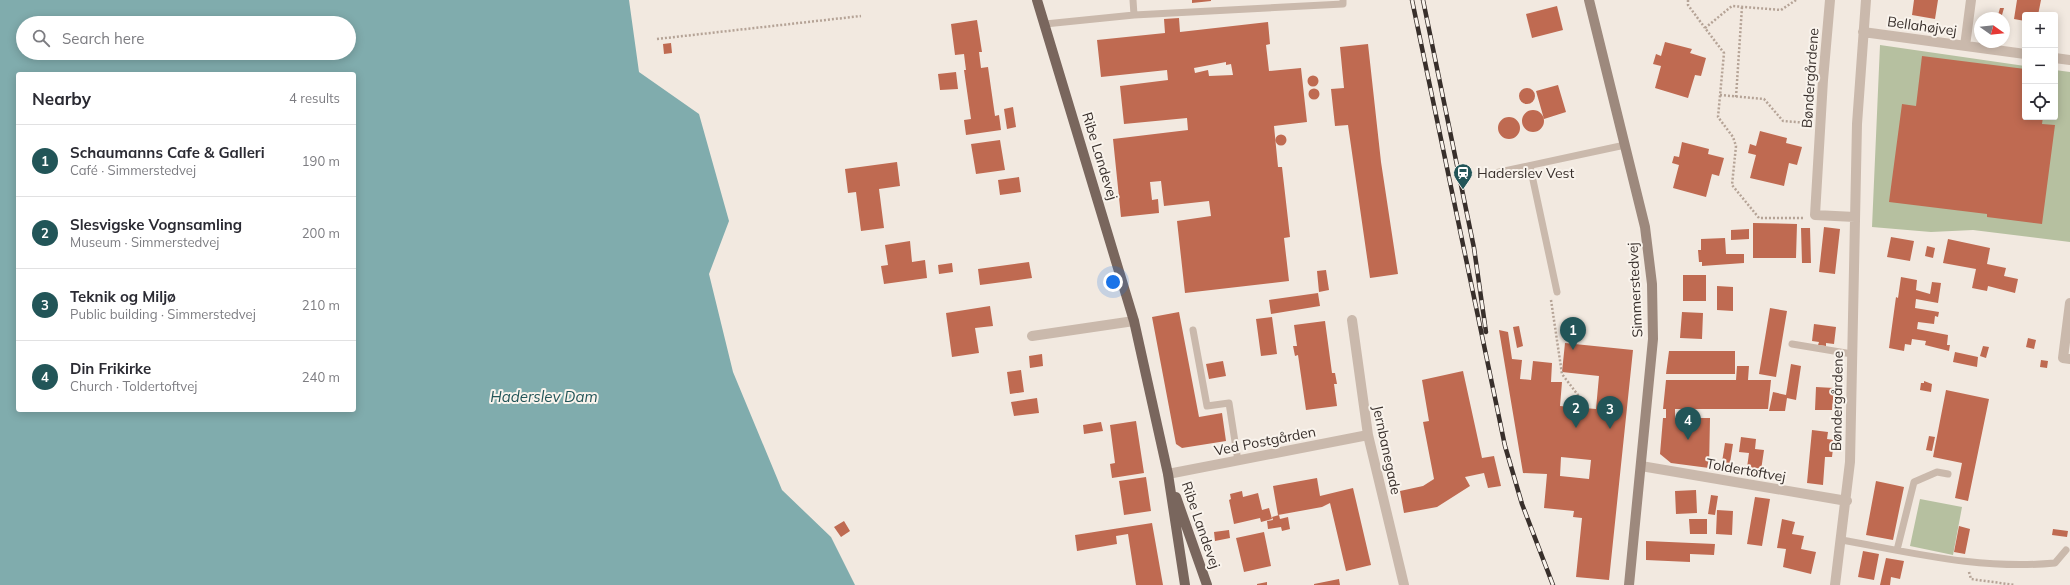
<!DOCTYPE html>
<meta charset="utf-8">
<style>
:root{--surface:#fff;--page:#f2f2f3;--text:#2b2b33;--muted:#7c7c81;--line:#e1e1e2;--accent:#225558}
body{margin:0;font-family:Mulish,sans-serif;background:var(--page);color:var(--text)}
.controls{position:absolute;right:12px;top:12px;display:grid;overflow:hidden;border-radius:4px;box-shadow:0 2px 10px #0003}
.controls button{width:36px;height:36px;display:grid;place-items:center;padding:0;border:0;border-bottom:1px solid var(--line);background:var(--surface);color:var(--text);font:20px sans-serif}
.compass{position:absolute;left:1974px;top:12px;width:36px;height:36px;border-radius:50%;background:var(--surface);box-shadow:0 2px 10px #0003;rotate:105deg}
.you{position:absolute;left:1113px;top:282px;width:14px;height:14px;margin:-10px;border:3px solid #fff;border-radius:50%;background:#1a73e8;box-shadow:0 0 0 6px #1a73e833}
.badge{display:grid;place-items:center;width:26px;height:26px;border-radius:50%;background:var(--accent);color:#fff;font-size:13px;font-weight:700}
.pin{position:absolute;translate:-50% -33px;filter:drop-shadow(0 1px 2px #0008)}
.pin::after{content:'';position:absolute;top:21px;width:14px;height:12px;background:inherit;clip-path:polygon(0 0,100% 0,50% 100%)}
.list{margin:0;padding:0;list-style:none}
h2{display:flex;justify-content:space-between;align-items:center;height:52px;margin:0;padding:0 16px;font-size:17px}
h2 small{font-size:13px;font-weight:400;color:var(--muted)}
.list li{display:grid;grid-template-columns:26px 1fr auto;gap:12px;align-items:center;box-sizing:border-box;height:72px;padding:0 16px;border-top:1px solid var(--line)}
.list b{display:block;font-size:15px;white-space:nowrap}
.list p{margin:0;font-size:13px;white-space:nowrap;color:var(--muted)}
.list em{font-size:13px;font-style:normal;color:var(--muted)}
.icon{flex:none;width:22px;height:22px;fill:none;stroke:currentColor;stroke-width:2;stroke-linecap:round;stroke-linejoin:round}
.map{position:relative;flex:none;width:2070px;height:585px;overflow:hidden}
.search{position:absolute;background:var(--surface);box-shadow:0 2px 10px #0003;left:16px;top:16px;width:340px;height:44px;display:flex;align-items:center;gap:10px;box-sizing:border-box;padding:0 14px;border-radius:22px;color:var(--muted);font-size:15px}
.panel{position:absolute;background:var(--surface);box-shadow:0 2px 10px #0003;left:16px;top:72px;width:340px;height:340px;border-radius:4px}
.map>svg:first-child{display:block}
</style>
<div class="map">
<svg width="2070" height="585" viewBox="0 0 2070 585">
<rect width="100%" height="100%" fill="#f2e9e0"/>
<path fill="#b6c0a0" d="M1880 45 2025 66V117H2055V70L2070 72V242L1973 230 1931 232 1872 227Z
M1920 499 1962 507 1953 555 1910 546Z"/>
<path fill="#80acad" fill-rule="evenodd" d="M0 0H629L639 72 699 114 729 221 709 274 733 372 782 490 831 537 855 585H0ZM23 23H349V53H23ZM18 74H354V410H18Z"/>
<path fill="#bf6a51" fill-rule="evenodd" d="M1192 0H1211V1L1192 3Z
M1914 0H1938L1935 19 1912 15Z
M2017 0H2041L2038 15H2025V21L2014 19Z
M1557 6 1563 30 1532 38 1526 14Z
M2000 8H2004L2002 15H1998Z
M1179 18 1180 32 1268 22 1270 44 1266 45 1269 71 1301 68 1307 122 1274 126 1278 167H1282L1290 237 1284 238 1289 281 1185 293 1177 221 1211 216 1209 201 1164 206 1161 181 1150 182 1152 200 1158 199 1159 213 1121 217 1113 139 1188 130 1187 118 1124 124 1120 86 1168 80 1167 70 1101 77 1097 40 1165 33 1164 19ZM1226 62V65L1231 64 1233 75 1209 76 1208 70 1195 73 1194 68Z
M977 20 982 52H979L981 68 988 67 995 116 999 115 1001 130 966 135 964 120 971 119 964 70H966L964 54 955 55 951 24Z
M1665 42 1692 49 1690 53 1706 58 1701 76 1695 75 1688 98 1655 88 1661 66 1653 64 1656 54 1661 56Z
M671 43 672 53 664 54 663 44Z
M1368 44 1381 162 1398 274 1370 278 1348 125 1335 126 1331 89 1344 88 1340 47Z
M1922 56 2025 69V117H2043L2042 124 2055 125 2042 224 1987 217V214L1889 202 1902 104 1916 106Z
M956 72 958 89 940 90 938 74Z
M1307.5 81a5.5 5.5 0 1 1 11 0a5.5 5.5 0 1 1-11 0Z
M1558 85 1566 112 1544 119 1536 91Z
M1519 96a8 8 0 1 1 16 0a8 8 0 1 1-16 0Z
M1308.5 94a5.5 5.5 0 1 1 11 0a5.5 5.5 0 1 1-11 0Z
M1013 107 1016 127 1007 129 1004 109Z
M1522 121a11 11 0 1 1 22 0a11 11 0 1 1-22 0Z
M1498 128a11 11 0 1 1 22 0a11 11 0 1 1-22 0Z
M1760 131 1787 138 1786 143 1802 147 1797 165 1789 163 1784 186 1750 178 1756 155 1748 153 1750 144 1756 146Z
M1275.5 140a5.5 5.5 0 1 1 11 0a5.5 5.5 0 1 1-11 0Z
M1000 140 1005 170 976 174 971 144Z
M1682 142 1709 149 1708 154 1724 158 1719 176 1712 174 1706 197 1673 188 1679 165 1672 163 1674 156 1679 157Z
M897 162 900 186 879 189 884 228 861 231 856 192 848 193 845 169Z
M1019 177 1021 192 1000 195 998 180Z
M1753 223 1797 224 1796 258H1753Z
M1824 227 1840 229 1835 274 1819 272Z
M1801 228H1810L1811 263H1802Z
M1749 229V239L1731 240V230Z
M1891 237 1914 241 1910 261 1887 257Z
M1725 238 1726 254H1744V263L1702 266V262H1699L1698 250H1701V239Z
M1948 239 1990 248 1987 264 2006 268 2004 276 2018 279 2015 293 1988 286 1987 291 1972 288 1976 269 1943 263Z
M910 241 912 262 925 260 927 278 884 284 881 266 888 265 885 245Z
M1927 246 1935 248 1933 258 1925 256Z
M1029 262 1032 278 980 285 978 269Z
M952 263 953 272 939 274 938 265Z
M1326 270 1329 290 1319 292 1317 271Z
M1683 275H1706V301H1683Z
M1901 277 1917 280 1916 290 1930 294 1932 282 1941 283 1938 303 1916 299 1915 308 1939 312 1938 317 1935 316 1934 324 1918 322 1917 329 1948 335 1947 345H1950L1949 351 1925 345 1926 341 1912 339 1911 345 1905 344 1904 351 1889 348 1896 297 1898 298Z
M1717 286 1733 287V311L1717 310Z
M1318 293 1320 306 1271 314 1269 300Z
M990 306 993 326 975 328 979 353 952 357 946 313Z
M1770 308 1787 311 1776 377 1759 374Z
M1179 312 1199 417 1222 413 1226 441 1182 448 1176 444 1152 317Z
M1682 312 1703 313 1702 339 1680 338Z
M1272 317 1277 354 1261 356 1256 319Z
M1325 321 1332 373H1335L1337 384H1334L1337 406 1306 410 1298 355 1295 356 1293 346H1297L1294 325Z
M1814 324 1836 327 1834 344 1826 343V346L1818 345 1819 342 1812 341Z
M1519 326 1523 346 1517 348 1513 327Z
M1499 330 1508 332 1512 359 1522 360 1520 379 1531 380 1533 361 1552 363 1551 382H1562L1560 406 1596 409 1599 376 1562 372 1565 343 1633 350 1609 580 1576 577 1582 518 1573 517 1574 511 1544 508 1547 474 1523 473ZM1561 457 1591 460 1589 479 1560 476Z
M2028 338 2036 340 2034 349 2026 347Z
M1983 346 1989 347 1986 358 1980 356Z
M1669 351H1735V374H1666Z
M1955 352 1978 357 1977 367 1953 362Z
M1042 354 1043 366 1030 368 1029 356Z
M2041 360 2048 361 2047 368 2040 367Z
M1223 361 1226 376 1209 379 1206 364Z
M1791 364 1801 366 1796 400 1787 398 1785 411H1769L1773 392 1786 395Z
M1737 366H1749L1748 380H1771L1768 409H1675V418H1710L1709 468 1671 463 1660 454 1663 418H1666V409H1663L1666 380H1736Z
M1021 370 1024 392 1010 394 1007 372Z
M1463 371 1482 458 1494 456 1501 486 1488 488 1484 473 1465 477 1470 486 1437 507 1404 513 1400 491 1423 486 1434 479 1423 422 1429 421 1422 380Z
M1924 381 1932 384 1931 392 1920 390 1921 383H1924Z
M1816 387 1834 388 1832 410H1815Z
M1946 390 1989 399 1968 501 1955 498 1962 463 1933 457Z
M1037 398 1039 413 1014 416 1011 402Z
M1136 421 1144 473 1112 478 1110 464 1115 463 1110 425Z
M1101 422 1103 431 1084 434 1083 425Z
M1812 430 1828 432 1827 439 1834 440 1832 457H1825L1823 485 1807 483Z
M1929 436 1935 437 1932 451 1926 450Z
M1741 437 1756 439 1755 449 1764 450 1760 477 1746 475 1749 453 1739 452Z
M1725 443 1733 444 1730 463 1722 462Z
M1146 477 1151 511 1124 515 1119 481Z
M1317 478 1320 496 1353 488 1371 565 1346 571 1330 503 1322 507 1278 515 1273 486Z
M1876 481 1904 487 1893 540 1866 535Z
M1696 490 1697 513 1676 514 1675 491Z
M1242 491 1243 497 1258 493 1262 510 1269 508 1272 519 1261 522 1260 518 1234 524 1229 500 1231 499 1230 494Z
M1711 495 1718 496 1715 515 1708 514Z
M1755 497 1770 499 1762 546 1747 544Z
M1717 510 1733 511 1732 535 1716 534Z
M1279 515 1280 519 1288 517 1290 529 1282 531 1281 527 1268 529 1267 521 1273 520 1272 517Z
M1689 519H1707V534H1690Z
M1782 519 1795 522 1792 534 1804 536 1801 549 1816 552 1811 574 1783 567 1786 549 1777 548Z
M844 521 850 531 841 537 834 527Z
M1152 523 1163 585H1136L1128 534 1116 536 1117 544 1077 551 1075 535Z
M1959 526 1970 529 1965 554 1954 552Z
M2053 529 2068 531 2067 537 2052 535Z
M1229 530 1230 538 1215 541 1214 532Z
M1264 532 1271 566 1244 572 1236 538Z
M1646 541 1715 544 1714 555 1690 554V562L1646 560Z
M1863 551 1879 554 1874 580 1858 577Z
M1886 558 1904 561 1900 579 1891 577 1890 585H1880Z
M1339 579 1340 585H1314V584Z
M1267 582V585H1257V584Z"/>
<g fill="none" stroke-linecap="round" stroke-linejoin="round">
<path stroke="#b5a396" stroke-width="2.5" stroke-dasharray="2 2" stroke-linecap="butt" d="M1688 0V5L1705 28
M1796 0 1781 10 1732 6 1705 28 1724 53 1718 117 1733 137 1736 146 1732 185 1759 218H1803
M657 39 861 16
M1720 95 1764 99 1783 121 1808 123
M1736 97 1742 7
M1551 300 1562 374 1584 403
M1969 572 1971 579 2015 585
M1553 585H1554"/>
<path stroke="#cab9ac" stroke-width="7" d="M1133 0 1134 15
M1045 24 1134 15 1343 4V0
M1530 166 1557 292
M1495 173 1625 145
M1193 330 1207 406 1229 403 1238 461
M1792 344 1852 354
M1842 540C1914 553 1981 570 2055 563L2066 550
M1897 550 1914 482 1937 472 1948 474"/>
<path stroke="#cab9ac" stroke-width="10" d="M1830 0 1823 80 1815 215 1855 217
M1863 32 2025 54
M1965 46 1971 0
M2055 58 2070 60
M2070 303 2063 358 2070 359
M1352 320 1368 435 1404 585
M1032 336 1134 321
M1641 466 1847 501
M1168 474 1368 435
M1835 585 1850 462 1857 124 1866 0"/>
<path stroke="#9d897d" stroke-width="10" d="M1589 0 1645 227 1652 284 1653 339 1629 585"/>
<path stroke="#79665d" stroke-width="10" d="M1037 0 1134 321 1168 474 1185 585
M1176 497 1207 585"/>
<g stroke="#382f2b" stroke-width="4.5">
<path id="rail" d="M1412 0 1505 446 1522 504 1553 585
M1423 0 1474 248 1486 332"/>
</g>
<use href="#rail" stroke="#f9f3ec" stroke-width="3" stroke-dasharray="9" stroke-linecap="butt"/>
</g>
<defs>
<g id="station-pin" transform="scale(1)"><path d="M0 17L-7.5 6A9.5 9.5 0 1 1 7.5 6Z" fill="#225558" stroke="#f9f3ec"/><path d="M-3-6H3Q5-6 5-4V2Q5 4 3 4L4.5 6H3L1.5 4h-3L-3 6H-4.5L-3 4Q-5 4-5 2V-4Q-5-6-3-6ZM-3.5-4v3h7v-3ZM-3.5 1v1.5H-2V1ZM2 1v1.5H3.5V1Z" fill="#fff"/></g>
</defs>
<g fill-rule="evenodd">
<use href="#station-pin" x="1463" y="173"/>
</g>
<g text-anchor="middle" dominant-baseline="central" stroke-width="4" stroke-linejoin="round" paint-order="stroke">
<g font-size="14" fill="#382f2b" stroke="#f9f3ec">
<text transform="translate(1922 26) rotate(8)">Bellahøjvej</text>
<text transform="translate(1810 78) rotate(-86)">Bøndergårdene</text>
<text transform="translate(1100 156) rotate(73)">Ribe Landevej</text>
<text transform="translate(1635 290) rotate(-93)">Simmerstedvej</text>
<text transform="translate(1837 401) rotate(-89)">Bøndergårdene</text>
<text transform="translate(1265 441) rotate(-11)">Ved Postgården</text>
<text transform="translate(1387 450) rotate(78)">Jernbanegade</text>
<text transform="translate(1746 470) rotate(10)">Toldertoftvej</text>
<text transform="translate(1201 525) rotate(71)">Ribe Landevej</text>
</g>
<g font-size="14" fill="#382f2b" stroke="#f9f3ec" text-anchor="start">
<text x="1477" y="173">Haderslev Vest</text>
</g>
<g font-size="15" font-style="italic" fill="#225558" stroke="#f9f3ec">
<text x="544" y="396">Haderslev Dam</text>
</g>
</g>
</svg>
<div class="controls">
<button>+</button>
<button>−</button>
<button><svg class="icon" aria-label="locate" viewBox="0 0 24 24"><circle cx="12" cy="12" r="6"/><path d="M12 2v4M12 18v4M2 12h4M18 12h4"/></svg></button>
</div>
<svg class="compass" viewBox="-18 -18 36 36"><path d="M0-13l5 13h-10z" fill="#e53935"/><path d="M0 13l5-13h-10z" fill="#7c7c81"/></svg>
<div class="you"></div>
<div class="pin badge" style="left:1573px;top:350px">1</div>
<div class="pin badge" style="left:1576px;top:428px">2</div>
<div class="pin badge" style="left:1610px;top:429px">3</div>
<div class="pin badge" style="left:1688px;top:440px">4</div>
<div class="search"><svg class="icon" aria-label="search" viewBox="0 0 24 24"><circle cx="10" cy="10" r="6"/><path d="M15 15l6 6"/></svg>Search here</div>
<section class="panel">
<h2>Nearby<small>4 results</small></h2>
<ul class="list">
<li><span class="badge">1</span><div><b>Schaumanns Cafe &amp; Galleri</b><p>Café · Simmerstedvej</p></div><em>190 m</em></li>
<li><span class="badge">2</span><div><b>Slesvigske Vognsamling</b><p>Museum · Simmerstedvej</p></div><em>200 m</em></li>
<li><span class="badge">3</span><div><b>Teknik og Miljø</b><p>Public building · Simmerstedvej</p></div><em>210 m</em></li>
<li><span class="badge">4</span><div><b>Din Frikirke</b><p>Church · Toldertoftvej</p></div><em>240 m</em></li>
</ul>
</section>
</div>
